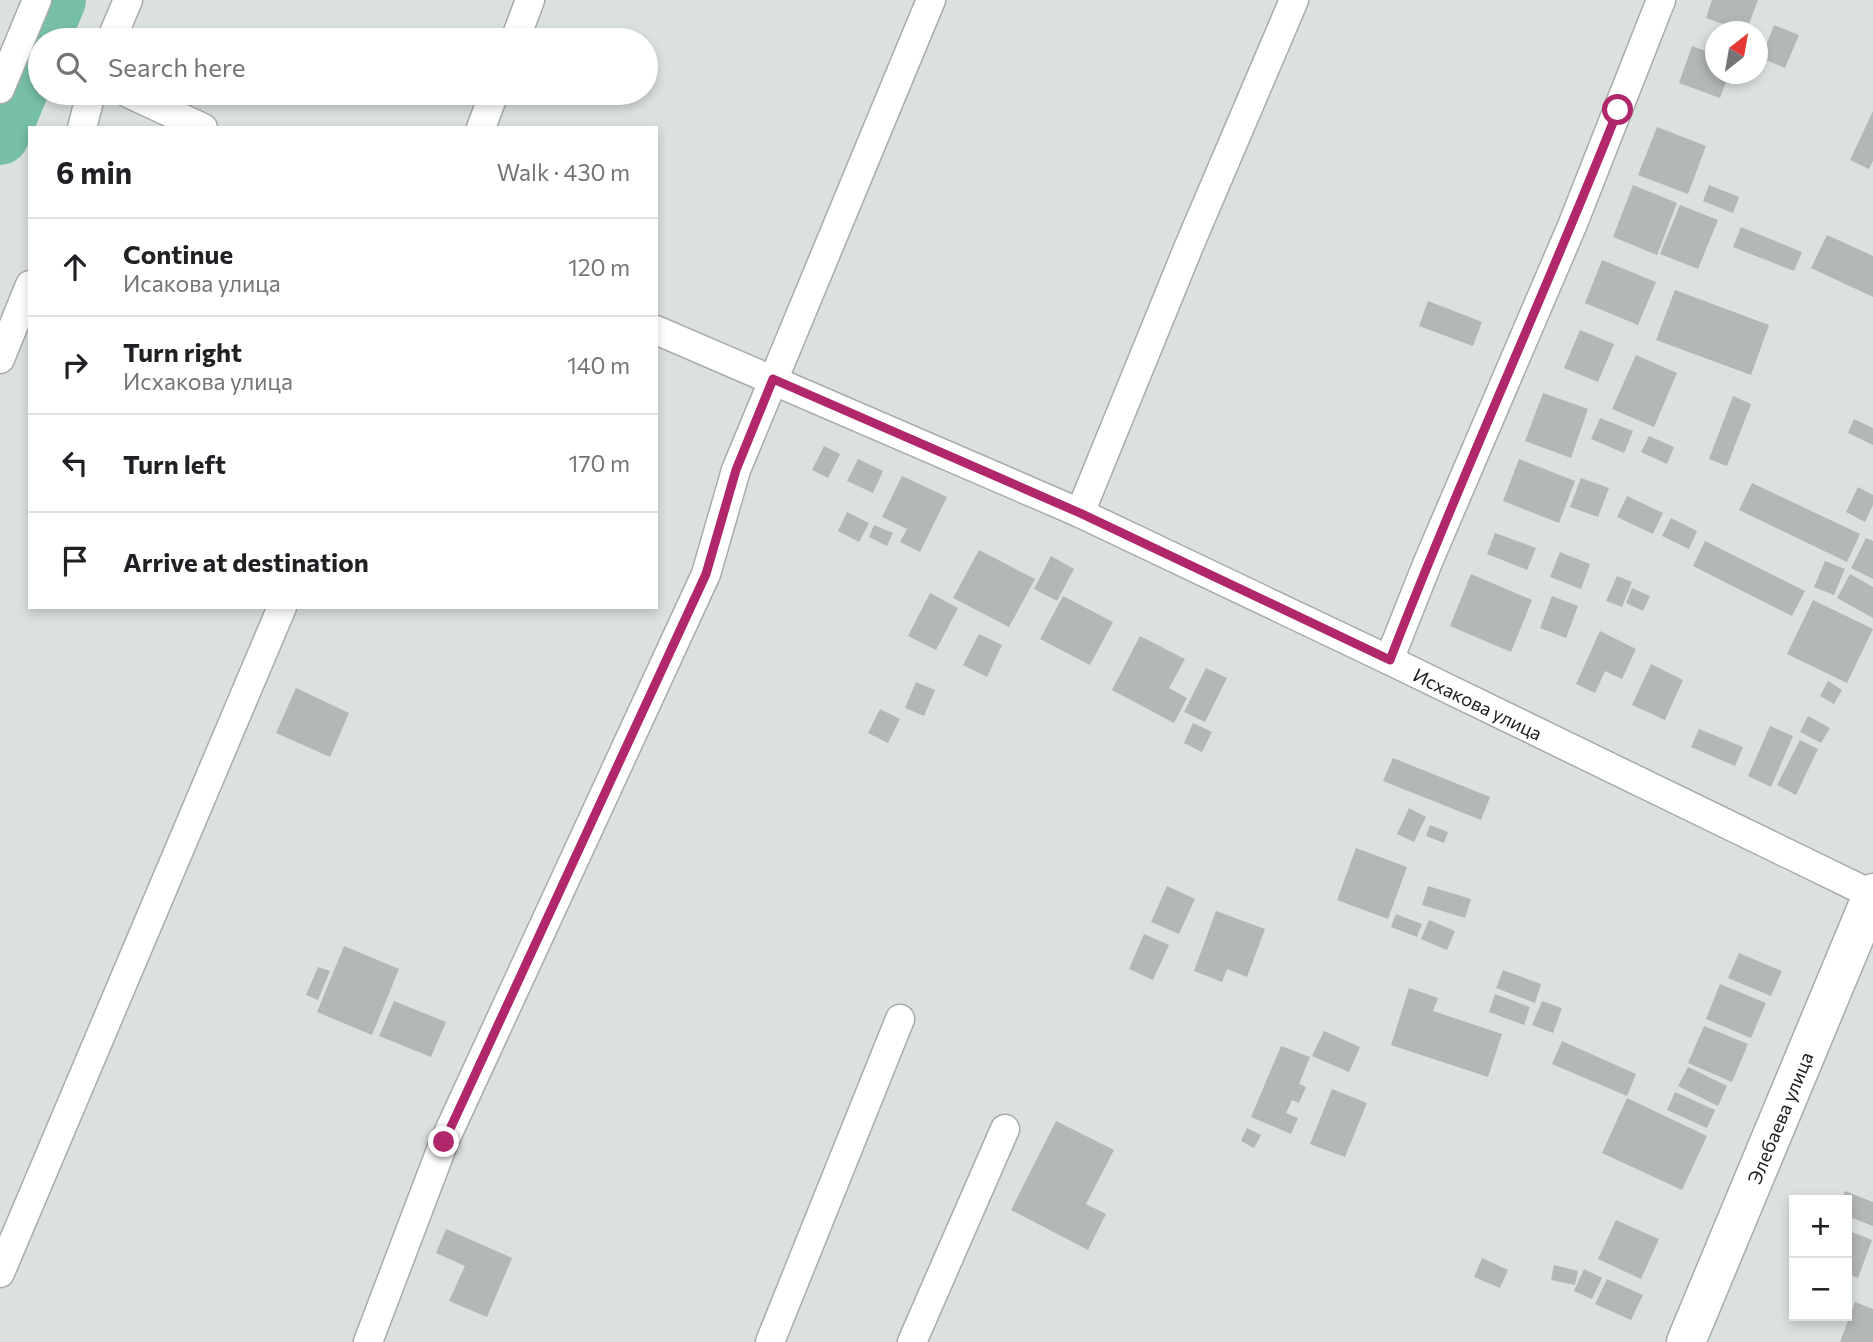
<!DOCTYPE html>
<meta charset="utf-8">
<style>
:root{--surface:#fff;--page:#f6f6f6;--text:#202124;--muted:#757577;--line:#e0e0e0}
body{margin:0;font-family:Commissioner,sans-serif;background:var(--page);color:var(--text)}
.controls{position:absolute;right:21px;bottom:21px;display:grid;overflow:hidden;border-radius:0px;box-shadow:0 4px 10px #0003}
.controls button{width:63px;height:63px;display:grid;place-items:center;padding:0;border:0;border-bottom:2px solid var(--line);background:var(--surface);color:var(--text);font:35px sans-serif}
.compass{position:absolute;left:1705px;top:21px;width:63px;height:63px;border-radius:50%;background:var(--surface);box-shadow:0 4px 10px #0003;rotate:31deg}
.stop{position:absolute;width:21px;height:21px;margin:-16px;border:5px solid #b0286b;border-radius:50%;background:#fff}
.stop.end{background:#b0286b;border-color:#fff;box-shadow:0 2px 7px #0008}
.list{margin:0;padding:0;list-style:none}
h2{display:flex;justify-content:space-between;align-items:center;height:91px;margin:0;padding:0 28px;font-size:30px}
h2 small{font-size:23px;font-weight:400;color:var(--muted)}
.list li{display:grid;grid-template-columns:46px 1fr auto;gap:21px;align-items:center;box-sizing:border-box;height:98px;padding:0 28px;border-top:2px solid var(--line)}
.list b{display:block;font-size:26px;white-space:nowrap}
.list p{margin:0;font-size:23px;white-space:nowrap;color:var(--muted)}
.list em{font-size:23px;font-style:normal;color:var(--muted)}
.icon{flex:none;width:38px;height:38px;fill:none;stroke:currentColor;stroke-width:2;stroke-linecap:round;stroke-linejoin:round}
.map{position:relative;flex:none;width:1873px;height:1342px;overflow:hidden}
.search{position:absolute;background:var(--surface);box-shadow:0 4px 10px #0003;left:28px;top:28px;width:630px;height:77px;display:flex;align-items:center;gap:18px;box-sizing:border-box;padding:0 24px;border-radius:38px;color:var(--muted);font-size:26px}
.panel{position:absolute;background:var(--surface);box-shadow:0 4px 10px #0003;left:28px;top:126px;width:630px;height:483px;border-radius:0px}
.map>svg:first-child{display:block}
</style>
<div class="map">
<svg width="1873" height="1342" viewBox="0 0 1873 1342">
<rect width="100%" height="100%" fill="#dbe1de"/>
<g fill="none" stroke-linecap="round" stroke-linejoin="round">
<path stroke="#77bfa7" stroke-width="58" d="M0 136 57 0"/>
</g>
<path fill="#b3b8b6" d="M1712 0H1758L1746 32 1706 18Z
M1774 25 1799 35 1785 68 1761 58Z
M1692 46 1716 55V74H1729L1720 98 1679 83Z
M1873 111V161L1869 169 1850 160Z
M1657 127 1706 146 1688 194 1638 175Z
M1633 185 1677 203 1657 255 1613 237Z
M1709 185 1739 197 1733 213 1703 201Z
M1680 205 1718 220 1698 269 1660 254Z
M1741 227 1802 252 1794 271 1733 247Z
M1827 235 1873 256V297L1811 268Z
M1602 260 1656 282 1638 325 1585 303Z
M1675 290 1769 325 1751 375 1656 340Z
M1428 301 1482 322 1473 346 1419 326Z
M1580 330 1614 344 1598 382 1564 368Z
M1636 355 1677 373 1654 427 1612 409Z
M1543 393 1588 409 1571 458 1525 441Z
M1733 396 1751 404 1727 466 1709 459Z
M1600 418 1633 431 1624 453 1591 439Z
M1854 419 1873 428V445L1848 433Z
M1649 436 1674 447 1667 464 1641 452Z
M824 446 840 454 828 478 812 470Z
M858 459 883 471 873 493 847 481Z
M1519 459 1575 481 1559 523 1503 501Z
M902 476 947 497 920 552 900 542 907 529 882 517Z
M1581 478 1609 488 1598 517 1570 507Z
M1752 483 1860 534 1847 562 1739 510Z
M1858 487 1873 495V505L1865 522 1846 512Z
M1627 496 1663 513 1653 534 1617 517Z
M847 512 869 523 859 542 838 531Z
M1671 518 1697 531 1689 549 1662 536Z
M874 525 893 533 887 546 869 537Z
M1495 533 1536 548 1527 570 1487 554Z
M1866 538 1873 541V579L1851 568Z
M1705 541 1805 591 1792 616 1693 566Z
M979 550 1035 579 1009 627 953 598Z
M1560 552 1590 564 1581 589 1550 577Z
M1051 556 1074 569 1057 601 1034 589Z
M1825 561 1845 569 1834 595 1814 587Z
M1471 574 1532 600 1511 652 1450 626Z
M1850 574 1873 587V618L1837 598Z
M1617 576 1632 582 1622 607 1606 601Z
M1632 588 1650 596 1643 611 1626 603Z
M930 593 958 608 936 650 908 636Z
M1063 596 1113 622 1090 665 1040 639Z
M1552 596 1578 606 1566 638 1540 628Z
M1813 600 1873 629 1847 683 1787 654Z
M1600 631 1636 649 1622 679 1605 671 1595 693 1576 684Z
M979 634 1002 645 987 677 963 665Z
M1140 636 1185 659 1169 688 1187 698 1174 723 1112 690Z
M1651 664 1683 680 1665 720 1632 705Z
M1206 668 1227 678 1205 722 1184 712Z
M1828 681 1842 690 1834 704 1820 696Z
M916 682 935 690 924 716 905 708Z
M296 688 349 713 330 757 276 733Z
M880 709 900 719 888 743 868 733Z
M1808 716 1830 728 1821 743 1800 732Z
M1193 723 1212 732 1202 752 1184 743Z
M1770 726 1793 736 1771 787 1748 776Z
M1699 729 1743 747 1735 766 1691 747Z
M1800 740 1818 749 1796 795 1777 785Z
M1393 758 1490 797 1481 820 1383 781Z
M1409 808 1426 817 1414 842 1397 834Z
M1430 825 1448 832 1444 843 1426 836Z
M1356 848 1407 867 1388 919 1337 900Z
M1167 886 1195 899 1179 934 1151 922Z
M1428 886 1471 899 1465 918 1422 905Z
M1216 911 1265 929 1247 977 1227 969 1222 982 1194 971Z
M1396 914 1422 924 1417 937 1391 927Z
M1429 920 1455 931 1447 950 1421 939Z
M1144 934 1169 945 1153 980 1129 969Z
M344 946 399 969 372 1035 317 1012Z
M1739 953 1782 971 1771 996 1728 978Z
M318 967 330 971 318 1000 306 995Z
M1503 970 1541 984 1535 1003 1496 988Z
M1720 984 1766 1003 1751 1038 1706 1019Z
M1409 988 1438 998 1433 1011 1502 1034 1488 1077 1391 1045Z
M1495 994 1530 1007 1524 1025 1489 1012Z
M394 1001 446 1022 431 1057 379 1036Z
M1542 1001 1562 1008 1553 1033 1532 1025Z
M1704 1026 1748 1044 1732 1082 1688 1063Z
M1324 1031 1360 1047 1349 1072 1312 1056Z
M1562 1041 1636 1074 1627 1096 1552 1064Z
M1281 1046 1310 1057 1299 1084 1306 1087 1299 1103 1292 1100 1286 1113 1298 1118 1291 1134 1251 1117Z
M1688 1067 1727 1086 1718 1106 1678 1086Z
M1332 1089 1367 1103 1345 1157 1310 1144Z
M1675 1092 1715 1110 1707 1128 1667 1110Z
M1627 1098 1707 1136 1682 1190 1602 1153Z
M1056 1121 1114 1150 1086 1204 1106 1214 1088 1250 1011 1210Z
M1247 1128 1261 1135 1254 1148 1241 1141Z
M1845 1191 1873 1202V1226L1847 1216V1200H1841Z
M1616 1220 1659 1239 1641 1279 1598 1259Z
M446 1229 512 1258 487 1317 449 1301 465 1266 436 1253Z
M1847 1230 1872 1240 1858 1278 1847 1274Z
M1482 1258 1508 1270 1500 1288 1474 1277Z
M1554 1265 1578 1271 1575 1285 1551 1280Z
M1584 1269 1602 1278 1592 1299 1574 1291Z
M1607 1279 1643 1295 1631 1320 1595 1304Z
M1855 1302 1873 1309V1342H1840Z"/>
<g fill="none" stroke-linecap="round" stroke-linejoin="round">
<g stroke="#a7acaa" stroke-width="31">
<g id="street">
<path d="M111 40 128 0"/>
<path d="M515 40 530 0"/>
<path d="M0 89 37 0"/>
<path d="M128 93 203 128"/>
<path d="M82 128 91 93"/>
<path d="M481 128 494 93"/>
<path id="s1" d="M656 330 1080 513 1389 660 1873 895"/>
<path d="M0 359 30 285"/>
<path d="M1080 513 1189 246 1294 0"/>
<path d="M1389 660 1428 562 1572 226 1661 0"/>
<path d="M0 1273 282 607"/>
<path d="M368 1342 444 1142 706 574 736 470 931 0"/>
<path d="M770 1342 900 1019"/>
<path d="M912 1342 1005 1129"/>
</g>
</g>
<g stroke="#a7acaa" stroke-width="41">
<g id="secondary">
<path id="s2" d="M1686 1342 1873 893"/>
</g>
</g>
<use href="#street" stroke="#fff" stroke-width="28"/>
<use href="#secondary" stroke="#fff" stroke-width="38"/>
</g>
<g fill="none" stroke-linecap="round" stroke-linejoin="round">
<path stroke="#b0286b" stroke-width="9" d="M444 1142 706 574 736 470 773 379 1080 513 1390 660C1461 475 1545 295 1618 110"/>
</g>
<g text-anchor="middle" dominant-baseline="central" stroke-width="5" stroke-linejoin="round" paint-order="stroke">
<g font-size="19" fill="#202221" stroke="#e8eeeb">
<text stroke="none"><textPath href="#s1" startOffset="903">Исхакова улица</textPath></text>
<text stroke="none"><textPath href="#s2" startOffset="243">Элебаева улица</textPath></text>
</g>
</g>
</svg>
<div class="controls">
<button>+</button>
<button>−</button>
</div>
<svg class="compass" viewBox="-18 -18 36 36"><path d="M0-13l5 13h-10z" fill="#e53935"/><path d="M0 13l5-13h-10z" fill="#757577"/></svg>
<div class="stop" style="left:1618px;top:110px"></div>
<div class="stop end" style="left:444px;top:1142px"></div>
<div class="search"><svg class="icon" aria-label="search" viewBox="0 0 24 24"><circle cx="10" cy="10" r="6"/><path d="M15 15l6 6"/></svg>Search here</div>
<section class="panel">
<h2>6 min<small>Walk · 430 m</small></h2>
<ul class="list">
<li><svg class="icon" aria-label="ahead" viewBox="0 0 24 24"><path d="M12 20V5M6 11l6-6 6 6"/></svg><div><b>Continue</b><p>Исакова улица</p></div><em>120 m</em></li>
<li><svg class="icon" aria-label="right" viewBox="0 0 24 24"><path d="M7 20v-9h11M14 6l5 5-5 5"/></svg><div><b>Turn right</b><p>Исхакова улица</p></div><em>140 m</em></li>
<li><svg class="icon" aria-label="left" viewBox="0 0 24 24"><path d="M17 20v-9H6M10 6l-5 5 5 5"/></svg><div><b>Turn left</b></div><em>170 m</em></li>
<li><svg class="icon" aria-label="arrive" viewBox="0 0 24 24"><path d="M6 21V4h12l-3 4 3 4H6"/></svg><div><b>Arrive at destination</b></div></li>
</ul>
</section>
</div>
